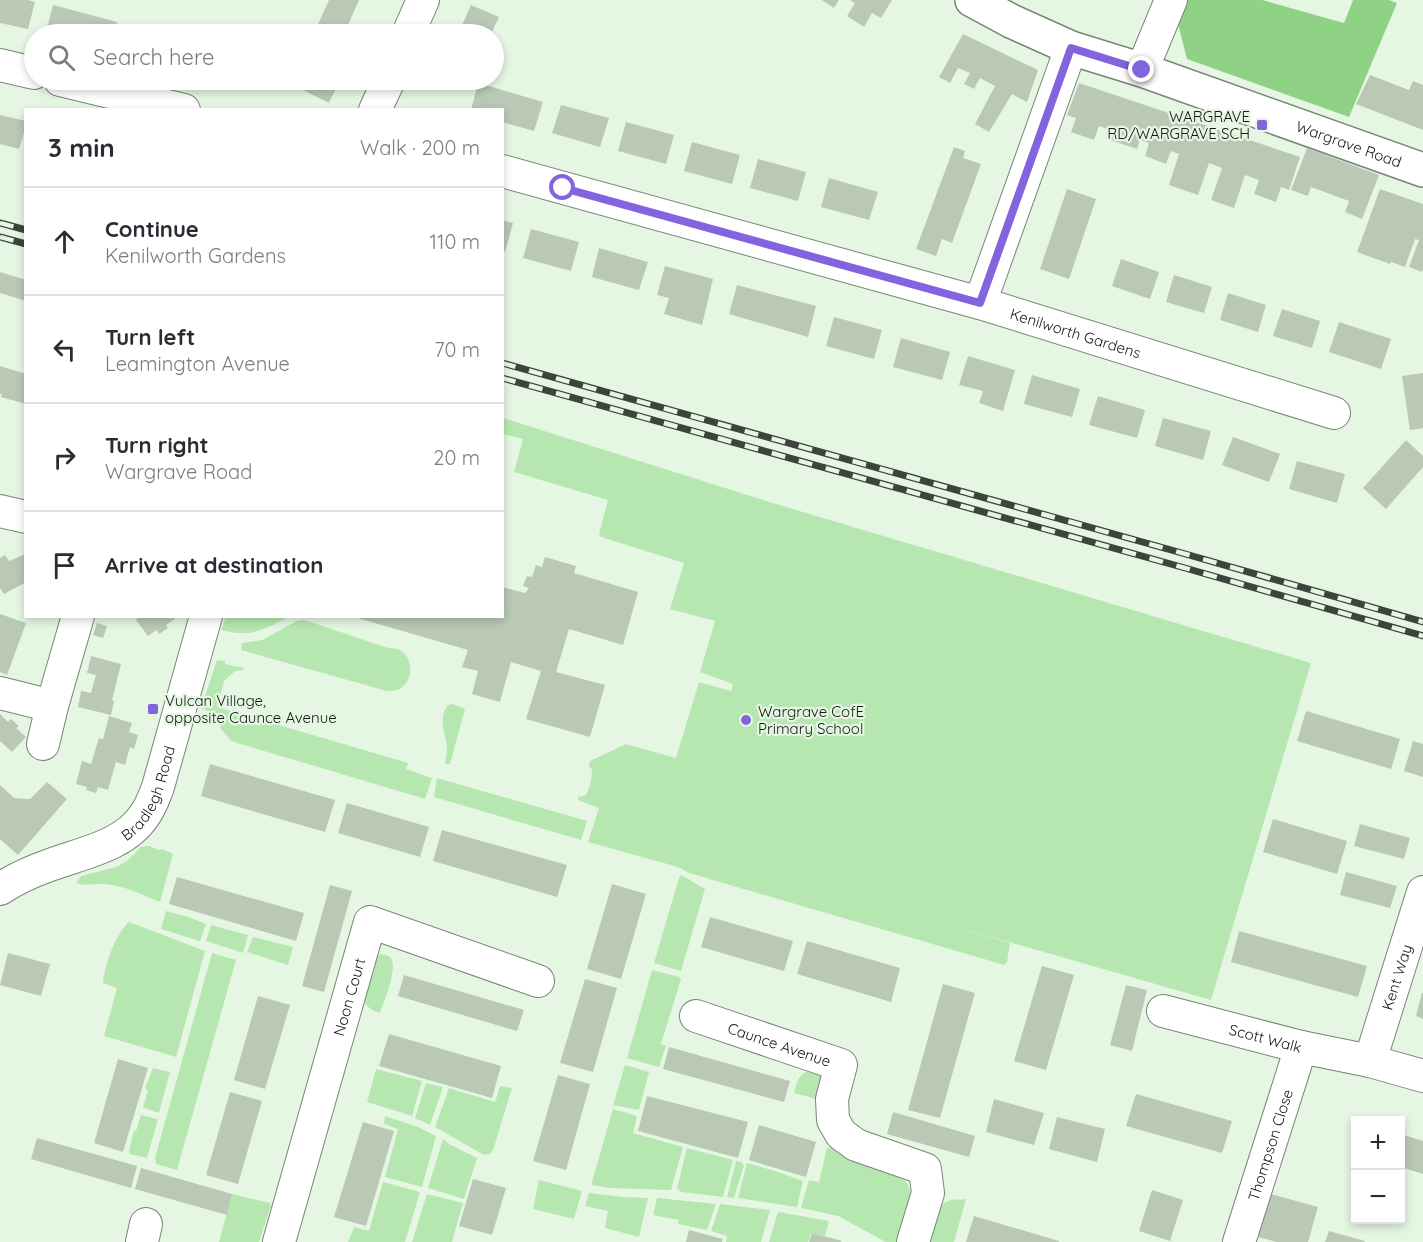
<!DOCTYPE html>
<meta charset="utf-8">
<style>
:root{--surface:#fff;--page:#f2f2f3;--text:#2b2b33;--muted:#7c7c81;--line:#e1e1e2}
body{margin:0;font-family:Quicksand,sans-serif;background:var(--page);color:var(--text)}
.controls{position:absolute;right:18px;bottom:18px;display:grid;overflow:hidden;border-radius:0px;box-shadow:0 3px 9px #0003}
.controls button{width:54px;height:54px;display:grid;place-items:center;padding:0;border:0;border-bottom:2px solid var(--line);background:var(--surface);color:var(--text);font:30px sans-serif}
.stop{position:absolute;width:18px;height:18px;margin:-14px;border:4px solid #8364df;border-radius:50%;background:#fff}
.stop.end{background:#8364df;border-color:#fff;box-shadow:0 2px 6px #0008}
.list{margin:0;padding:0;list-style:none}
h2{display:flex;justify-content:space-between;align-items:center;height:78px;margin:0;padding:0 24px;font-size:26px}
h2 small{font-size:20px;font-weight:400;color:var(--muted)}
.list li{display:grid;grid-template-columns:39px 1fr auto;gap:18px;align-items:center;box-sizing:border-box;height:108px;padding:0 24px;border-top:2px solid var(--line)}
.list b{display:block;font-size:22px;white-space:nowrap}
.list p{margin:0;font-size:20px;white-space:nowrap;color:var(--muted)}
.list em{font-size:20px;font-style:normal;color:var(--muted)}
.icon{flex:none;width:33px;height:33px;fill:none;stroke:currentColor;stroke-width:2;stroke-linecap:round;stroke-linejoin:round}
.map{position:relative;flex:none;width:1423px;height:1242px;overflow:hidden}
.search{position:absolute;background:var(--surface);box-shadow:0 3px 9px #0003;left:24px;top:24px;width:480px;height:66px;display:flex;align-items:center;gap:15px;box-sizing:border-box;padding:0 21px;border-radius:33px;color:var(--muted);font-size:22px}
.panel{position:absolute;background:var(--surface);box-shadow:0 3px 9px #0003;left:24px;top:108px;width:480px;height:510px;border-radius:0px}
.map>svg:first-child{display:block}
</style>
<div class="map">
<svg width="1423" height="1242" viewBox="0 0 1423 1242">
<rect width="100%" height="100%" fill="#e5f7e3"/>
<path fill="#b7e7b0" d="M503 418 766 501 1311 663 1211 1000 939 922 1010 943 1007 962 1004 965 1001 964 689 873 678 867 588 842 599 808 578 800V797L586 795C590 787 592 778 592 769L589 767 590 761 626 744 676 758 699 682 731 691 733 684 700 672 715 621 670 609 684 563 601 537 599 534 608 500 514 472 523 439 503 434Z
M226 616H289V617C262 630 253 638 221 630Z
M302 620 311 622 388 648C392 648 395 648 398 649 415 657 414 684 397 690 394 691 390 691 387 691L241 650 242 643 262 640 297 621Z
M217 660 225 661V664L244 668 243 670 235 671 224 681 217 707 408 763 406 769 432 778 425 799 231 741 220 728 224 718 201 708Z
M453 704 465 709 450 764H445C445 759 447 754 447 749 446 732 437 720 448 705Z
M437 778 587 821 581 840 434 797Z
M146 846H149L159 850 162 849 173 854 160 902C143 895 123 885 104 884 95 883 85 887 76 883L81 876 116 867 127 861 141 847Z
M681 875 705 889 681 971 654 963 679 878Z
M166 911 189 917 206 924 200 941 161 929Z
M129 922 205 951 176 1057 104 1036 117 988 103 983C105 964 115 935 129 922Z
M211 925 248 935 243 953 206 941Z
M254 937 293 947 288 965 247 952 252 939Z
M212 953 236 960 177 1170 156 1164 155 1158Z
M381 954C384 955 387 955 390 957 399 966 384 1002 380 1013 371 1011 365 1005 362 997L375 958Z
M652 970 679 977 681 979 661 1044 666 1046 659 1067 627 1058Z
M625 1065 649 1072 639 1110 613 1105Z
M153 1068 170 1072 159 1113 147 1109 143 1107 148 1091 145 1088Z
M376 1069 422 1081 412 1116 367 1102Z
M815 1069 823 1074 824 1101 794 1093C798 1078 799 1073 815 1069Z
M426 1083 443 1087 430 1125 415 1118Z
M500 1086 512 1088 493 1150 490 1154 484 1155 435 1127 449 1088 495 1102Z
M613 1109 637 1116 633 1133 683 1147 671 1190 610 1188 591 1185Z
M141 1115 158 1119 147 1158 130 1154 129 1151 134 1131H136Z
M385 1116 418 1127 436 1136 422 1187 385 1177 398 1129 384 1124Z
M443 1139 449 1144 477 1158 464 1199 428 1188Z
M836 1145 899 1176C901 1178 905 1181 907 1183 916 1197 904 1227 899 1242H886L838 1216 801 1208 809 1180 819 1182 827 1148Z
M687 1148 733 1160 723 1197 681 1192 677 1188Z
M736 1161 741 1162 744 1165 734 1198 727 1197Z
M747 1163 772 1170 803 1181 797 1207 738 1198Z
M539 1180 582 1191 574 1219 533 1209Z
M383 1182 420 1192 405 1242H348L354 1227 369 1231Z
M589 1193 624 1197 648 1198 639 1237 605 1228 608 1211 585 1206Z
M232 1194 270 1203 271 1205 259 1242H219Z
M427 1194 463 1203 452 1242H412Z
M657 1198H658L716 1204 707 1230 678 1224 679 1220 653 1215Z
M966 1199 954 1242H927C932 1228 934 1204 951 1200 955 1199 961 1200 966 1199Z
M720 1204 770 1210 761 1242H726L727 1236 711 1231Z
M779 1212 829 1221 825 1236 811 1233 808 1242H769L777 1215Z"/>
<path fill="#8fd286" d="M1185 0H1262L1344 23 1353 0H1389L1397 3 1349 117 1187 59 1177 20Z"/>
<path fill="#b9c9b6" d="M0 0H28L35 2 28 29 0 23Z
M329 0H359L344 34 318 24Z
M822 0H839L834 8Z
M850 0H892L881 18 872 13 864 27 847 16 855 3Z
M53 5 117 22 114 34H56L46 32Z
M471 5 499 17 491 34H458Z
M146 28 171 34H144Z
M963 34 1038 70 1027 102 1012 94 989 132 975 124 995 86 980 78 974 89 964 84 970 73 958 68 950 83 939 77Z
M1370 75 1409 90 1413 81 1423 85V130L1356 104Z
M238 80H278L276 89Z
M305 80H340L329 103 301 89Z
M478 83 543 102 534 131 502 122V110H471Z
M1079 83 1300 157 1289 190 1281 187 1276 202 1254 194 1259 180 1245 175 1234 208 1211 200 1222 168 1209 163 1198 195 1169 185 1179 154 1171 151 1166 164 1145 156 1149 143 1140 140 1137 149 1110 140 1113 131 1099 126 1094 140 1071 132 1076 118 1067 115Z
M561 105 609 118 600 147 552 133Z
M0 115 26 121V126L19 149 0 144Z
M626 122 674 135 666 164 618 151Z
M692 142 740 155 732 184 684 171Z
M954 147 965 151 963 158 981 164 952 243 942 239 936 256 916 249Z
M1307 148 1379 175 1362 219 1345 212 1349 201 1311 187 1308 196 1291 190Z
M758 159 806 172 798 201 750 188Z
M829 178 878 192 869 220 821 207Z
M1067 189 1096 199 1069 279 1040 269Z
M1380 189 1423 204V269L1422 272 1409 267 1419 240 1415 239 1405 267 1391 262 1390 264 1357 252Z
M502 220 513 223 505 252 502 251Z
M531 229 579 242 571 271 523 258Z
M599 248 648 262 639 290 592 277Z
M1121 259 1159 272 1150 299 1112 286Z
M665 266 713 279 702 325 664 314 669 298 657 295Z
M0 272 26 280V301L0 293Z
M1174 275 1212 287 1204 313 1166 302Z
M737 285 816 306 808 337 729 314Z
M1228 293 1266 305 1258 332 1220 320Z
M1282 309 1320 321 1312 348 1273 336Z
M834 317 882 330 874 359 826 346Z
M1339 322 1391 339 1381 369 1329 352Z
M901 338 950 352 942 380 893 367Z
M968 356 1015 370 1003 411 979 403 983 391 959 385Z
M0 366 26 374V404L1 397 2 394H0Z
M1423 373V428L1410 430 1402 376Z
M1032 375 1080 389 1072 417 1024 404Z
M1098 396 1145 410 1137 438 1089 425Z
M1163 418 1211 431 1203 460 1155 446Z
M1233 437 1280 454 1269 482 1222 465Z
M1406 440 1423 456V467L1386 509 1363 488Z
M1297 461 1345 474 1337 503 1289 489Z
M26 554V582L4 594 0 588V558L5 555 9 561Z
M545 557 576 566 574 573 638 592 623 645 569 629 556 672 605 685 590 737 526 719 541 671 511 662 500 702 472 694 478 671 462 667 468 650 354 617 502 616V587L525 593 529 588 523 586 527 576 532 577 536 565 542 567Z
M0 614 26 623 7 675 0 672Z
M140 616H174L175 619 166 625 168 628 159 634 156 630 148 636 136 620Z
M97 623 107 626 103 638 93 635Z
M91 656 121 664 112 700 114 701 111 715 78 707 81 691 91 693 96 675 87 673Z
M1306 711 1400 739 1391 769 1297 741Z
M0 714 8 722 11 719 19 726 16 728 26 737 12 752 0 741Z
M109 716 132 723 129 732 138 735 134 749 130 747 125 765 116 762 108 790 98 787 96 793 86 790 87 787 76 784 82 761 91 764 99 738 103 739Z
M1413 741 1423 744V777L1404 771Z
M210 764 335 800 325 832 201 796Z
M47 782 67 799 18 855 0 839V785L14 798 30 799Z
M347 803 429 827 420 857 338 833Z
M1273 819 1347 841 1337 874 1263 852Z
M1360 824 1410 838 1404 859 1354 846Z
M442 830 567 865 557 897 433 861Z
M1346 872 1397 886 1390 908 1340 895Z
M177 877 304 913 296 941 169 904Z
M612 884 646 894 621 979 587 969Z
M330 885 352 891 324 992 302 986Z
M710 917 793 941 784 971 701 947Z
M1239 931 1367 966 1358 997 1231 962Z
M807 941 900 968 891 1002 797 974Z
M8 953 50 964 41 996 0 985Z
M1042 966 1074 975 1046 1070 1014 1061Z
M404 975 524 1010 517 1031 398 996Z
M585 979 617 988 593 1072 560 1063Z
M943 984 975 993 940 1118 908 1110Z
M1126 985 1147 990 1132 1051 1110 1045Z
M1422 993H1423V1019L1416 1016Z
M258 996 290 1005 265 1089 234 1080Z
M389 1034 501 1066 492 1098 379 1066Z
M669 1047 790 1081 784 1102 663 1069Z
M118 1059 148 1068 123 1152 94 1143Z
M558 1075 590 1084 566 1170 533 1161Z
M230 1092 262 1101 238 1184 206 1175Z
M1136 1094 1232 1121 1222 1153 1126 1126Z
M647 1096 748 1122 738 1158 638 1131Z
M994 1099 1044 1113 1034 1145 986 1132Z
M893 1112 975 1136 969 1157 887 1134Z
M1057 1117 1105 1129 1097 1162 1049 1149Z
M363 1122 394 1131 366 1226 334 1217Z
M759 1125 816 1142 806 1177 749 1160Z
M1401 1134 1423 1141V1174L1401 1167Z
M37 1138 137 1166 131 1188 31 1159Z
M141 1168 232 1194 227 1215 135 1189Z
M473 1179 506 1188 492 1235 459 1226Z
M1152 1190 1183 1200 1170 1241 1139 1231Z
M1267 1193 1318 1207 1308 1242H1276L1255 1236Z
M974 1216 1059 1241V1242H966Z
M689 1230 723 1239 722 1242H686Z
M1329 1231 1365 1241V1242H1325Z
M812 1233 842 1241 841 1242H809Z"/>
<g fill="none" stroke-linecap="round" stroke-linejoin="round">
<g stroke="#768674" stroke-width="34">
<g id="street">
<path d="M408 34 423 0"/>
<path d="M0 65 34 73"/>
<path d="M1142 70 1171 0"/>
<path d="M60 80 184 110"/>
<path d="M375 110 389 80"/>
<path id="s1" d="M502 171 980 303 1334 413"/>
<path d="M980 303 1071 48"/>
<path d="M0 511 26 517"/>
<path d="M0 693 52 706"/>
<path d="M43 744 52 706 78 616"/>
<path id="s2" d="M0 889C15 879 33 871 50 865 82 853 124 846 144 816 151 807 154 797 158 787L206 616"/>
<path id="s3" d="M1163 1011 1301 1047 1370 1061 1423 1076"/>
<path id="s4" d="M696 1016 841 1065 832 1099 833 1120 841 1134 856 1145 925 1169 928 1193 913 1242"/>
<path id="s5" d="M1370 1061 1423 892"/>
<path d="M142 1242 146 1224"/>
<path id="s6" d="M279 1242 370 922 538 981"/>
<path id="s7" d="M1239 1242 1301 1047"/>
</g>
</g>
<g stroke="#768674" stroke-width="36">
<g id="secondary">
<path id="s8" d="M972 0 1011 21 1071 48 1142 70 1423 170"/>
</g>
</g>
<use href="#street" stroke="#fff" stroke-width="32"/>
<use href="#secondary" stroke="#fff" stroke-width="33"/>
<g stroke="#3c443b" stroke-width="7">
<path id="rail" d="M0 223 26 230
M0 237 26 244
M502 363 1189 555 1423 622
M502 378 1185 568 1423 636"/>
</g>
<use href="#rail" stroke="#e5f7e3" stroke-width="4.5" stroke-dasharray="14" stroke-linecap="butt"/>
</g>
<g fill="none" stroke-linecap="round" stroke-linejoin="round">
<path stroke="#8364df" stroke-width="8" d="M563 188 980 303 1071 48 1142 70"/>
</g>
<g fill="#8364df" stroke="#e5f7e3" stroke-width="2">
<rect x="1256" y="119" width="12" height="12" rx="3"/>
<rect x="147" y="703" width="12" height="12" rx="3"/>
<circle cx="746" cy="720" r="6"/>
</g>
<g text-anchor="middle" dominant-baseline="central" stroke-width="4.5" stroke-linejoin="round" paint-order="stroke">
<g font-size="15" fill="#131912" stroke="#e5f7e3" text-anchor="start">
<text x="1250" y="116" text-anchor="end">WARGRAVE<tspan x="1250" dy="17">RD/WARGRAVE SCH</tspan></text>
<text x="165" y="700">Vulcan Village,<tspan x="165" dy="17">opposite Caunce Avenue</tspan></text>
<text x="758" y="711">Wargrave CofE<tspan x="758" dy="17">Primary School</tspan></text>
</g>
<g font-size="15" fill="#131912" stroke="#e5f7e3">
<text stroke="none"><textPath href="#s8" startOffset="404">Wargrave Road</textPath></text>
<text stroke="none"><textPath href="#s1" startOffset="596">Kenilworth Gardens</textPath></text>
<text stroke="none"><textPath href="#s2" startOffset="186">Bradlegh Road</textPath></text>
<text stroke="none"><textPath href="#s5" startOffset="88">Kent Way</textPath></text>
<text stroke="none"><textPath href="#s6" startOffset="255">Noon Court</textPath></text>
<text stroke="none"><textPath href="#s3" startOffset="106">Scott Walk</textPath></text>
<text stroke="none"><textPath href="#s4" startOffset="88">Caunce Avenue</textPath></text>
<text stroke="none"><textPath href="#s7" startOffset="102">Thompson Close</textPath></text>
</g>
</g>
</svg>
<div class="controls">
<button>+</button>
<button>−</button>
</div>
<div class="stop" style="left:563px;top:188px"></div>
<div class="stop end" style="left:1142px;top:70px"></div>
<div class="search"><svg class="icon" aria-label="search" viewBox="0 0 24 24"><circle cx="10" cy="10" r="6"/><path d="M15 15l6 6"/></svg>Search here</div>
<section class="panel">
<h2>3 min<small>Walk · 200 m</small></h2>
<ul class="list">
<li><svg class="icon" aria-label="ahead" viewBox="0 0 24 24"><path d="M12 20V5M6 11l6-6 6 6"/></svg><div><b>Continue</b><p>Kenilworth Gardens</p></div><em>110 m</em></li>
<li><svg class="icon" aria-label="left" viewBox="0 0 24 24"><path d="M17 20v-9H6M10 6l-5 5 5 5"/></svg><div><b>Turn left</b><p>Leamington Avenue</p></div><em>70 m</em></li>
<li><svg class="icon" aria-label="right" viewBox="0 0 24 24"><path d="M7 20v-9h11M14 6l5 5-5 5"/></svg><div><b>Turn right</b><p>Wargrave Road</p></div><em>20 m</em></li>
<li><svg class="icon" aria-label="arrive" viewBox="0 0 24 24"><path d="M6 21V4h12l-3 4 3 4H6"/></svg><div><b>Arrive at destination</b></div></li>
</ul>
</section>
</div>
